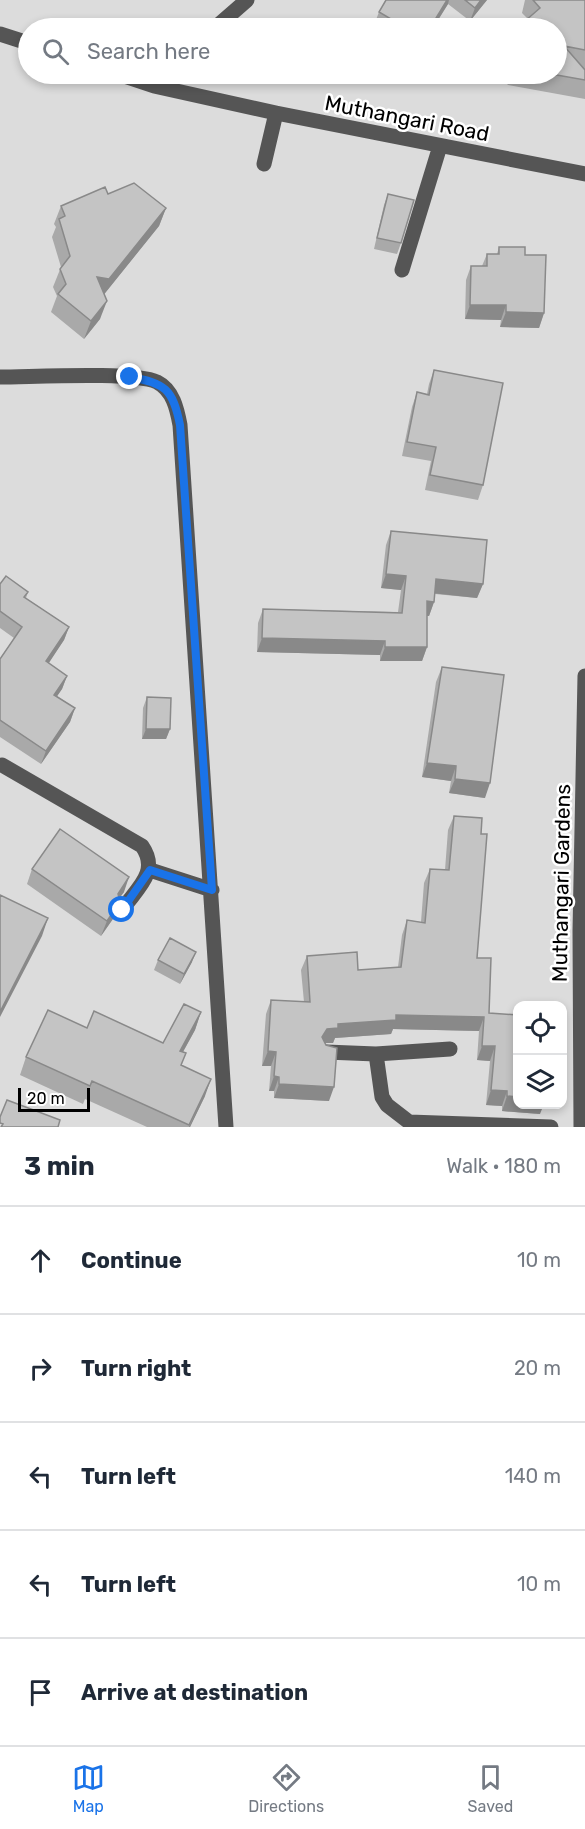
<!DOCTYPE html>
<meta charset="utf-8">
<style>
:root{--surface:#fff;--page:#f6f6f7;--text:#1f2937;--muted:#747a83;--line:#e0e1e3;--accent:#1a73e8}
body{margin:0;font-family:Rubik,sans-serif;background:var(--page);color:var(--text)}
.controls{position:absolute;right:18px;bottom:18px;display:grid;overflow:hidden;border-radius:12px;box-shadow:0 3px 9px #0003}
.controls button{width:54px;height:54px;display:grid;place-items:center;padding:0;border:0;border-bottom:2px solid var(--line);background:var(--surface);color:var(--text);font:30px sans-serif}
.scale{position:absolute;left:18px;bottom:15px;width:72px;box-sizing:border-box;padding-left:6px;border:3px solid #000;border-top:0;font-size:16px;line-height:21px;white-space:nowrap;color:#000;-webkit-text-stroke:4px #fff;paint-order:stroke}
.stop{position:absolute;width:18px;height:18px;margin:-14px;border:4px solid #1a73e8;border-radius:50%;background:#fff}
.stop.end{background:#1a73e8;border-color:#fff;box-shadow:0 2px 6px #0008}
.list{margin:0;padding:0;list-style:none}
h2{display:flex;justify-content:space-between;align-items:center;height:78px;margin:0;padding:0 24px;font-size:26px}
h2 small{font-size:20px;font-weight:400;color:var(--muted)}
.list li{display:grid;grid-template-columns:39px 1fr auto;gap:18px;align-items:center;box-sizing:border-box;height:108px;padding:0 24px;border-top:2px solid var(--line)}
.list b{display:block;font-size:22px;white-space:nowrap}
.list em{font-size:20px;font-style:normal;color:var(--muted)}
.icon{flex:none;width:33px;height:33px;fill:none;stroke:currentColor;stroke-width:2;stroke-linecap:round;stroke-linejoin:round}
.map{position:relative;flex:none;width:585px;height:1127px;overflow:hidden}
.search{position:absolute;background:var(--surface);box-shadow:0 3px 9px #0003;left:18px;right:18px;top:18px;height:66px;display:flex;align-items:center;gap:15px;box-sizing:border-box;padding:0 21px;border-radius:33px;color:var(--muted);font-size:22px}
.sheet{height:618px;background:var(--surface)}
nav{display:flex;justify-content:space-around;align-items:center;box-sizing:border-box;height:84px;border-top:2px solid var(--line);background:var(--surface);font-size:16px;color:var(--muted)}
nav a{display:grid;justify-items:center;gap:3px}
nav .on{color:var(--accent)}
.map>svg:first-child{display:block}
</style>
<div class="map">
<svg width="585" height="1127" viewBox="0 0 585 1127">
<rect width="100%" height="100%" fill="#fff"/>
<path fill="#dcdcdc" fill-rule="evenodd" d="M0 0H585V1127H0ZM28 28H556V74H28ZM518 1005H562V1104H518Z"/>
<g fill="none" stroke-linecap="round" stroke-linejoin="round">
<path stroke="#555" stroke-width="15" d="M215 28 247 0
M0 34 28 43
M118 74 154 86 276 113 585 174
M264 164 276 113
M402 270 440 146
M0 377C32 377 133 371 157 382 173 390 177 409 180 425L226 1127
M2 765 142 846C160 872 137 888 122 910
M150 870 212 890
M326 1052 376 1054 382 1097 387 1105 409 1122 551 1127
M376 1054 450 1049
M581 1127 580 931 585 676"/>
</g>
<path fill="#a9a9a9" d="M386 0H487L470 21 448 4 433 28H379L374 25 379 12Z
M525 0H585V99L508 85 498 74H556L528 19 522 13Z
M108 194 166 208 159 226 104 294 100 319 84 339 51 312 57 296 53 287 61 267 52 237 56 227 54 224 61 206Z
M388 194 401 243 397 254 374 249 384 205Z
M499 247 525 255 544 313 539 328 500 327 501 320 465 319 466 280 471 266H482L487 254H497Z
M434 370 483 485 478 500 425 490 431 461 402 456 412 407 417 392 427 394 429 384Z
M391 531 483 584 477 598 435 594 434 602 429 616H427V647L422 661H380V655L257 652 258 623 263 609 398 612 401 590 381 588 386 545Z
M0 584 28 592 26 598 69 627 64 640 48 663 67 676 62 689 57 696 75 708 70 722 41 764 0 737V659L14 638 0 628Z
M442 667 485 798 449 793 451 781 422 777 436 682Z
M147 697 170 729 166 739H142L143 708Z
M454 816 481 834 477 958 489 1013 540 1114 502 1111V1106L486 1105 490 1061 477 1060 479 1031 393 1029 391 1034 335 1038 333 1043H324L329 1101 274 1098V1091H269L271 1066H262L266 1014 271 1000 304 1002 301 970 307 956 358 970 398 967 402 935 407 920 421 922 424 883 430 869 445 870 448 830Z
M32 869 124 892 119 898 120 902 115 916 101 936 27 884Z
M158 960 192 962 180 984 154 970Z
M201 1012 195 1030 183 1052 182 1065 205 1096 190 1127H147L85 1099 83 1104 20 1075 26 1057 87 1028 163 1043Z"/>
<path fill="#898989" d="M447 0H449L448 4 433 28H430Z
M481 0H487L470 21 475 8Z
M166 208 159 226 102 297 97 277Z
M107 301 100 319 84 339 91 321Z
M470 305H506L501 320 465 319Z
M506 312 544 313 539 328 500 327Z
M386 574 406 576 401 590 381 588Z
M436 579 483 584 477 598 431 593Z
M427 601 434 602 429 616 422 615Z
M69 627 64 640 41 675 46 661Z
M262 638 385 641 380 655 257 652Z
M385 647H427L422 661H380Z
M67 676 62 689 49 708 54 695Z
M75 708 70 722 41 764 46 751Z
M146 729H170L166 739H142Z
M427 763 456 766 451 781 422 777Z
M455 779 490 783 485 798 449 793Z
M129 877 124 892 112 908 118 894Z
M120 902 115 916 101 936 107 921Z
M48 918 42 936 0 1017V1012Z
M196 952 192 962 180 984 184 974Z
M201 1012 195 1030 174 1068 180 1051Z
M396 1015 484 1017 479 1031 393 1029 391 1034 335 1038 333 1043H322V1037L327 1029 338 1024Z
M482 1046H495L490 1061 477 1060Z
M268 1051 276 1052 271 1066H262Z
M274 1076 279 1077 274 1091H269Z
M211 1079 205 1096 190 1127H189Z
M279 1084 334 1087 329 1101 274 1098Z
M491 1090 507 1091 502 1106 486 1105Z
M507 1096 518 1097V1104H544L540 1114 502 1111Z"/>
<path fill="#c4c4c4" stroke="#898989" stroke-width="1.5" d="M386 0H447L430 28H406L379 12Z
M465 0H481L475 8Z
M533 0H585V50L564 46 585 70V80L551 74H556V28H517L540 8Z
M134 183 166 208 109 279 97 277 107 301 91 321 58 294 66 284 60 269 70 256 59 219 65 216 61 206 105 187 108 194Z
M388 194 414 200 401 243 377 238Z
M499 247H525V255H546L544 313 506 312V305H470L471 266H487V254H499Z
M434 370 503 383 483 485 430 475 436 447 407 442 417 392 429 395Z
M391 531 487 540 483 584 436 579 434 602 427 601V647H385V641L262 638 263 609 402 613 406 576 386 574Z
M6 576 28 592 24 597 69 627 46 661 67 676 54 695 75 708 46 751 0 720V659L22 627 0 611V584Z
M442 667 504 675 490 783 455 779 456 766 427 763Z
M147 697 171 698 170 729H146Z
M454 816 482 818 481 834H487L477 958H491L489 1013 518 1015V1097L507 1096V1091L491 1090 495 1046H482L484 1017 396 1015V1020L338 1024V1028L327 1029 322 1037 326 1045 337 1048 334 1087 279 1084V1077L274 1076 276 1052 268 1051 271 1000 310 1002 307 956 357 952 358 970 401 967 407 920 425 923 430 869 449 870Z
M60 829 129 877 118 894 120 902 107 921 32 869Z
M0 895 48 918 0 1012Z
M170 938 196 952 184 974 158 960Z
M184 1004 201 1012 180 1051 186 1053 181 1065 211 1079 189 1125 92 1081 90 1086 26 1057 48 1010 87 1028 94 1011 163 1043Z
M7 1100 60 1120 58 1127H1L3 1124 0 1123V1117Z"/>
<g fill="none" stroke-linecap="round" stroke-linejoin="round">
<path stroke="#1a73e8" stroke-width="8" d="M122 910 150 870 212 890 180 425C173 389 165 383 130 377"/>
</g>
<g text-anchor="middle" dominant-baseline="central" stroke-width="5" stroke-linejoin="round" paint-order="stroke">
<g font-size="21" fill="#000" stroke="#fff">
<text transform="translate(407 118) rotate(11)">Muthangari Road</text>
<text transform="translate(561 883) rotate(-89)">Muthangari Gardens</text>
</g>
</g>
</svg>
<div class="controls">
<button><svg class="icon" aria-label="locate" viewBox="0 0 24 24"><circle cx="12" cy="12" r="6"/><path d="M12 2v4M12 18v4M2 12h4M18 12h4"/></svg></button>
<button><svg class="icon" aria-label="layers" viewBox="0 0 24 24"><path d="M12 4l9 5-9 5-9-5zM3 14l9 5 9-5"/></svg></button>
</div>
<div class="scale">20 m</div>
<div class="stop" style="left:122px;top:910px"></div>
<div class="stop end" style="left:130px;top:377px"></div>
<div class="search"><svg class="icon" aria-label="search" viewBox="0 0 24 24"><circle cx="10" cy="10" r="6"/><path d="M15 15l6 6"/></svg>Search here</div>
</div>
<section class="sheet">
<h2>3 min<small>Walk · 180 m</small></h2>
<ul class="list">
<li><svg class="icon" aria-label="ahead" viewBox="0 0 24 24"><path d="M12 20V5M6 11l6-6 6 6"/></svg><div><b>Continue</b></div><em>10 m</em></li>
<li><svg class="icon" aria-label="right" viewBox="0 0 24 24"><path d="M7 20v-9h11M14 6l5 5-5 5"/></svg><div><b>Turn right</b></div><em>20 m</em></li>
<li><svg class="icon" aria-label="left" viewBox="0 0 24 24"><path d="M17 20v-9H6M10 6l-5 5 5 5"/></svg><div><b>Turn left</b></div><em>140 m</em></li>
<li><svg class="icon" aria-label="left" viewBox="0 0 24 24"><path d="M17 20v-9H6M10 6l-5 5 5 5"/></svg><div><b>Turn left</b></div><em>10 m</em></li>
<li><svg class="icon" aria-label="arrive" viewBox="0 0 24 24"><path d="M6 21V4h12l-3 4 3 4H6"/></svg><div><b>Arrive at destination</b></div></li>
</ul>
</section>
<nav>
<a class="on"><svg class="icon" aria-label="map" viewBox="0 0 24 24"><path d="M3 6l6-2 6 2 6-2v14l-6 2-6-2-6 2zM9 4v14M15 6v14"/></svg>Map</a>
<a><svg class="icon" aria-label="directions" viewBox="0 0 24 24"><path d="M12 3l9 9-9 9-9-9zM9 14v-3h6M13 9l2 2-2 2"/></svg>Directions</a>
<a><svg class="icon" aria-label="saved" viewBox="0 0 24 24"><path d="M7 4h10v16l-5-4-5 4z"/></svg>Saved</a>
</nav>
